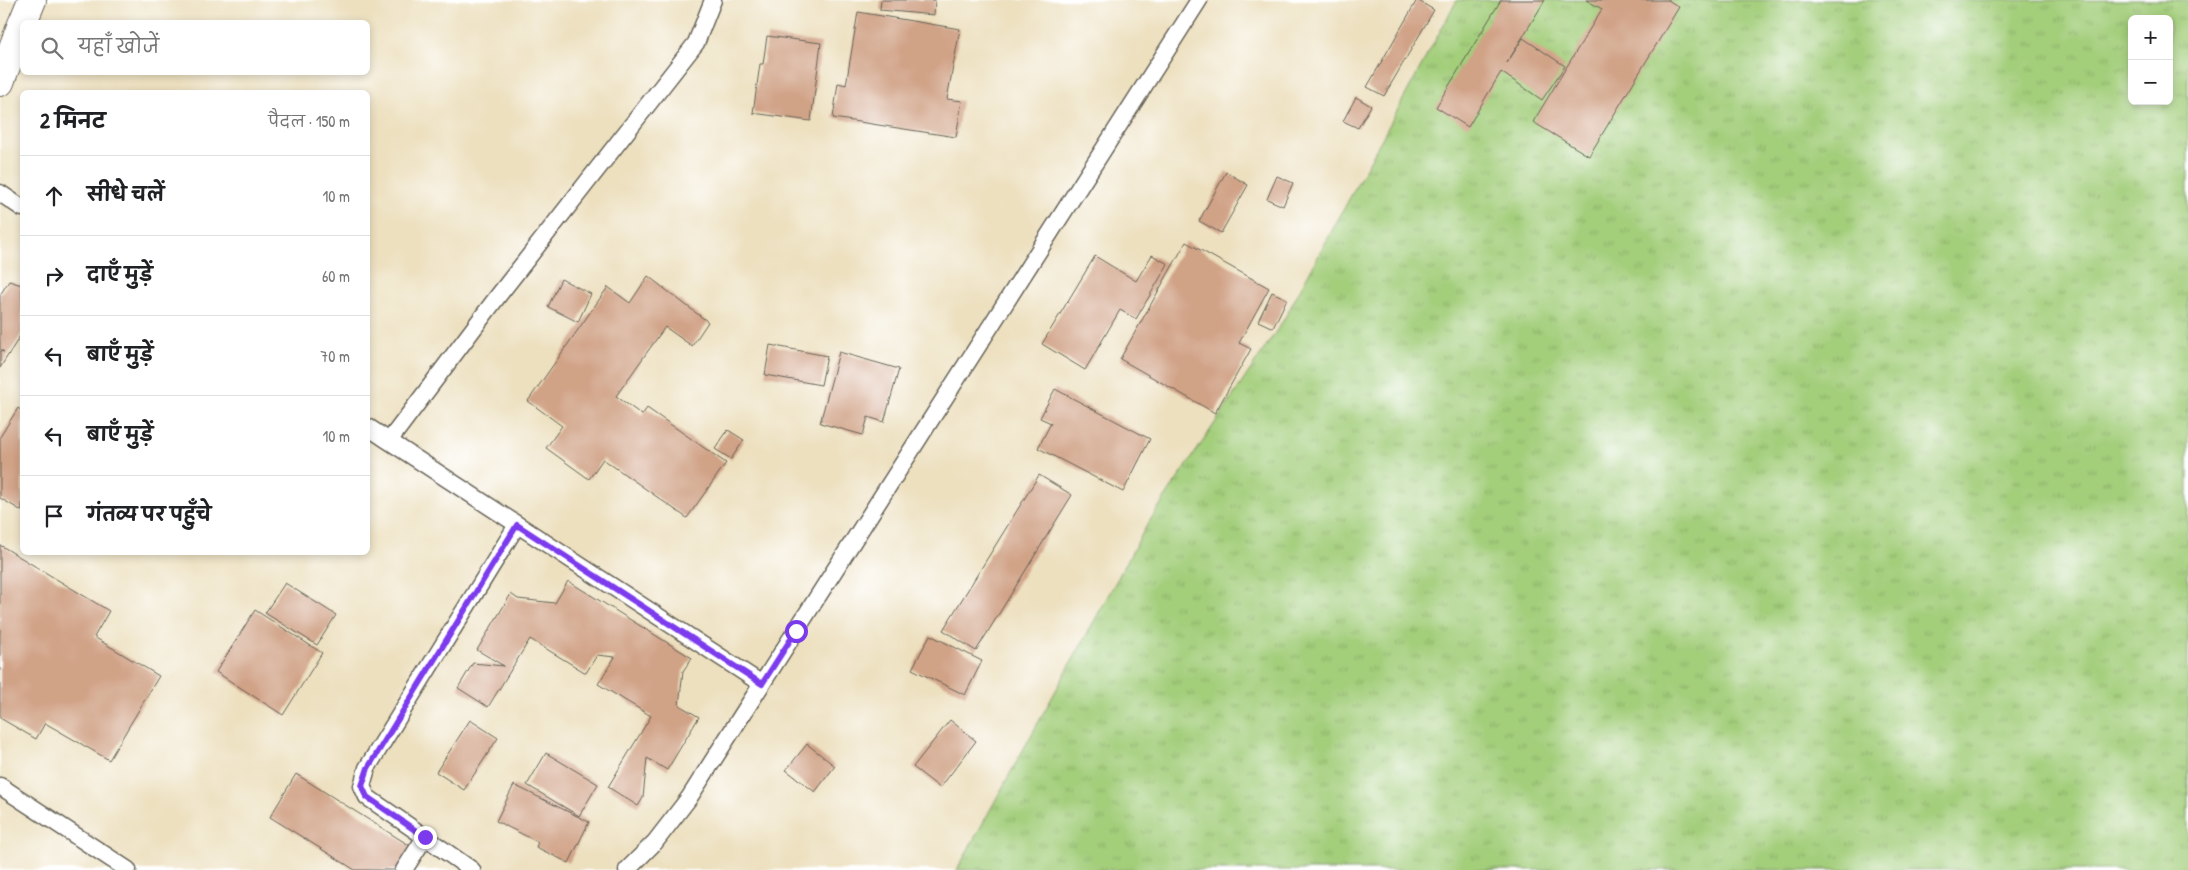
<!DOCTYPE html>
<html lang="hi">
<meta charset="utf-8">
<style>
:root{--surface:#fff;--page:#f2f2f2;--text:#202124;--muted:#757577;--line:#e0e0e0}
body{margin:0;font-family:"Patrick Hand","Playpen Sans Deva",sans-serif;background:var(--page);color:var(--text)}
.controls{position:absolute;right:15px;top:15px;display:grid;overflow:hidden;border-radius:8px;box-shadow:0 2px 8px #0003}
.controls button{width:45px;height:45px;display:grid;place-items:center;padding:0;border:0;border-bottom:1px solid var(--line);background:var(--surface);color:var(--text);font:25px sans-serif}
.stop{position:absolute;width:15px;height:15px;margin:-11px;border:4px solid #7c3aed;border-radius:50%;background:#fff}
.stop.end{background:#7c3aed;border-color:#fff;box-shadow:0 1px 5px #0008}
.list{margin:0;padding:0;list-style:none}
h2{display:flex;justify-content:space-between;align-items:center;height:65px;margin:0;padding:0 20px;font-size:21px}
h2 small{font-size:16px;font-weight:400;color:var(--muted)}
.list li{display:grid;grid-template-columns:32px 1fr auto;gap:15px;align-items:center;box-sizing:border-box;height:80px;padding:0 20px;border-top:1px solid var(--line)}
.list b{display:block;font-size:19px;white-space:nowrap}
.list em{font-size:16px;font-style:normal;color:var(--muted)}
.icon{flex:none;width:28px;height:28px;fill:none;stroke:currentColor;stroke-width:2;stroke-linecap:round;stroke-linejoin:round}
.map{position:relative;flex:none;width:2188px;height:870px;overflow:hidden}
.search{position:absolute;background:var(--surface);box-shadow:0 2px 8px #0003;left:20px;top:20px;width:350px;height:55px;display:flex;align-items:center;gap:12px;box-sizing:border-box;padding:0 18px;border-radius:8px;color:var(--muted);font-size:19px}
.panel{position:absolute;background:var(--surface);box-shadow:0 2px 8px #0003;left:20px;top:90px;width:350px;height:465px;border-radius:8px}
.map>svg:first-child{display:block}
</style>
<div class="map">
<svg width="2188" height="870" viewBox="0 0 2188 870">
<defs>
<pattern id="grass-tufts" width="24" height="20" patternUnits="userSpaceOnUse" patternTransform="scale(1.25)"><rect width="24" height="20" fill="#a3ce7a"/><path d="M3 7l-1-3M5 7V3M7 7l1-3M15 17l-1-3M17 17v-4M19 17l1-3" fill="none" stroke="#8cb069"/></pattern>
</defs>
<rect width="100%" height="100%" fill="#fff"/>
<filter id="ink" filterUnits="userSpaceOnUse"><feTurbulence type="fractalNoise" baseFrequency=".02" numOctaves="2"/><feDisplacementMap in="SourceGraphic" scale="10" xChannelSelector="R" yChannelSelector="G"/><feConvolveMatrix kernelMatrix="1 2 1 2 8 2 1 2 1" color-interpolation-filters="sRGB"/></filter>
<filter id="wash" filterUnits="userSpaceOnUse"><feTurbulence type="fractalNoise" baseFrequency=".0096" numOctaves="4" result="noise"/><feDisplacementMap in="SourceGraphic" scale="20" xChannelSelector="R" yChannelSelector="G"/><feGaussianBlur stdDeviation="1.12" result="paint"/><feColorMatrix in="noise" values="0 0 0 0 0 0 0 0 0 0 0 0 0 0 0 0 0 1.4 0 .05"/><feComposite in="paint" operator="in"/></filter>
<g filter="url(#wash)">
<rect width="100%" height="100%" fill="#ede0bf"/>
<path fill="url(#grass-tufts)" stroke="#60754b" fill-rule="evenodd" d="M1457 0H2188V870H957L1147 525 1283 321ZM2132 19H2169V101H2132Z"/>
<g id="blocks">
<path fill="#d0a286" d="M881 0H935L934 15 880 10Z
M1417 0 1434 10 1384 96 1367 87Z
M1501 0H1545L1507 63 1523 38 1565 66 1542 100 1501 72 1468 127 1436 107Z
M1586 0H1668L1679 7 1589 156 1533 122 1602 9Z
M858 12 960 29 947 99 962 101 956 137 833 118 838 83 846 85Z
M767 36 821 43 811 121 753 113 760 64H763Z
M1356 97 1371 106 1358 128 1343 121Z
M1226 172 1248 185 1221 233 1199 221Z
M1277 176 1293 183 1283 206 1267 199Z
M1186 242 1269 288 1239 343 1251 349 1215 413 1120 359Z
M1152 255 1168 264 1136 319 1120 310 1085 370 1042 344 1095 256 1136 281Z
M648 276 708 322 692 346 665 327 616 396 642 415 647 408 726 463 687 518 603 459 589 479 546 448 562 426 528 401 608 287 630 303Z
M561 279 591 294 578 322 548 307Z
M9 281 22 285V333L0 368V351L4 352 0 349V295Z
M1272 292 1287 299 1273 328 1258 321Z
M770 345 827 356 821 385 765 375Z
M839 352 899 369 884 422 868 417 863 435 820 423Z
M1055 389 1150 439 1123 492 1038 448 1051 423 1040 418Z
M18 408 22 411V511L0 498V437Z
M728 430 744 440 731 459 715 449Z
M1039 475 1072 495 976 651 943 630Z
M0 545 109 611 94 637 159 676 109 760 45 723 36 739 0 718Z
M568 581 692 658 683 671 679 705 699 717 667 770 647 758 643 798 638 806 608 787 651 716 598 684 615 657 597 655 586 673 530 639 488 707 458 688 473 663 504 666 477 650 511 594 518 599 555 603Z
M285 583 336 615 317 645 265 613Z
M255 610 322 653 283 715 216 672Z
M930 635 982 661 965 695 912 669Z
M470 720 498 738 464 790 436 772Z
M950 720 976 741 940 788 913 767Z
M807 744 835 766 815 792 786 770Z
M546 753 598 784 579 816 527 785Z
M296 774 412 847 398 870H355L270 817Z
M514 785 589 822 569 863 536 847 538 842 496 821Z"/>
</g>
</g>
<g filter="url(#ink)">
<use href="#blocks" fill-opacity="0" stroke="#656155" stroke-width="1"/>
<g fill="none" stroke-linecap="round" stroke-linejoin="round">
<g stroke="#656155" stroke-width="19">
<path id="service" d="M0 193 22 208
M368 427 389 441 498 296 696 43 713 0
M389 441 762 684
M0 786 128 870
M425 837 367 797 362 786 367 768 517 525
M404 870 425 837 472 870
M627 870 655 842 689 798 1199 0"/>
</g>
<g stroke="#656155" stroke-width="30">
<path id="minor" d="M23 22 32 0
M0 82 22 24"/>
</g>
<use href="#service" stroke="#fff" stroke-width="16"/>
<use href="#minor" stroke="#fff" stroke-width="28"/>
</g>
</g>
<g fill="none" stroke-linecap="round" stroke-linejoin="round" filter="url(#ink)">
<path stroke="#7c3aed" stroke-width="6" d="M425 837 367 797 362 786 368 768 517 525 762 684 796 631"/>
</g>
</svg>
<div class="controls">
<button>+</button>
<button>−</button>
</div>
<div class="stop" style="left:796px;top:631px"></div>
<div class="stop end" style="left:425px;top:837px"></div>
<div class="search"><svg class="icon" aria-label="search" viewBox="0 0 24 24"><circle cx="10" cy="10" r="6"/><path d="M15 15l6 6"/></svg>यहाँ खोजें</div>
<section class="panel">
<h2>2 मिनट<small>पैदल · 150 m</small></h2>
<ul class="list">
<li><svg class="icon" aria-label="ahead" viewBox="0 0 24 24"><path d="M12 20V5M6 11l6-6 6 6"/></svg><div><b>सीधे चलें</b></div><em>10 m</em></li>
<li><svg class="icon" aria-label="right" viewBox="0 0 24 24"><path d="M7 20v-9h11M14 6l5 5-5 5"/></svg><div><b>दाएँ मुड़ें</b></div><em>60 m</em></li>
<li><svg class="icon" aria-label="left" viewBox="0 0 24 24"><path d="M17 20v-9H6M10 6l-5 5 5 5"/></svg><div><b>बाएँ मुड़ें</b></div><em>70 m</em></li>
<li><svg class="icon" aria-label="left" viewBox="0 0 24 24"><path d="M17 20v-9H6M10 6l-5 5 5 5"/></svg><div><b>बाएँ मुड़ें</b></div><em>10 m</em></li>
<li><svg class="icon" aria-label="arrive" viewBox="0 0 24 24"><path d="M6 21V4h12l-3 4 3 4H6"/></svg><div><b>गंतव्य पर पहुँचे</b></div></li>
</ul>
</section>
</div>
